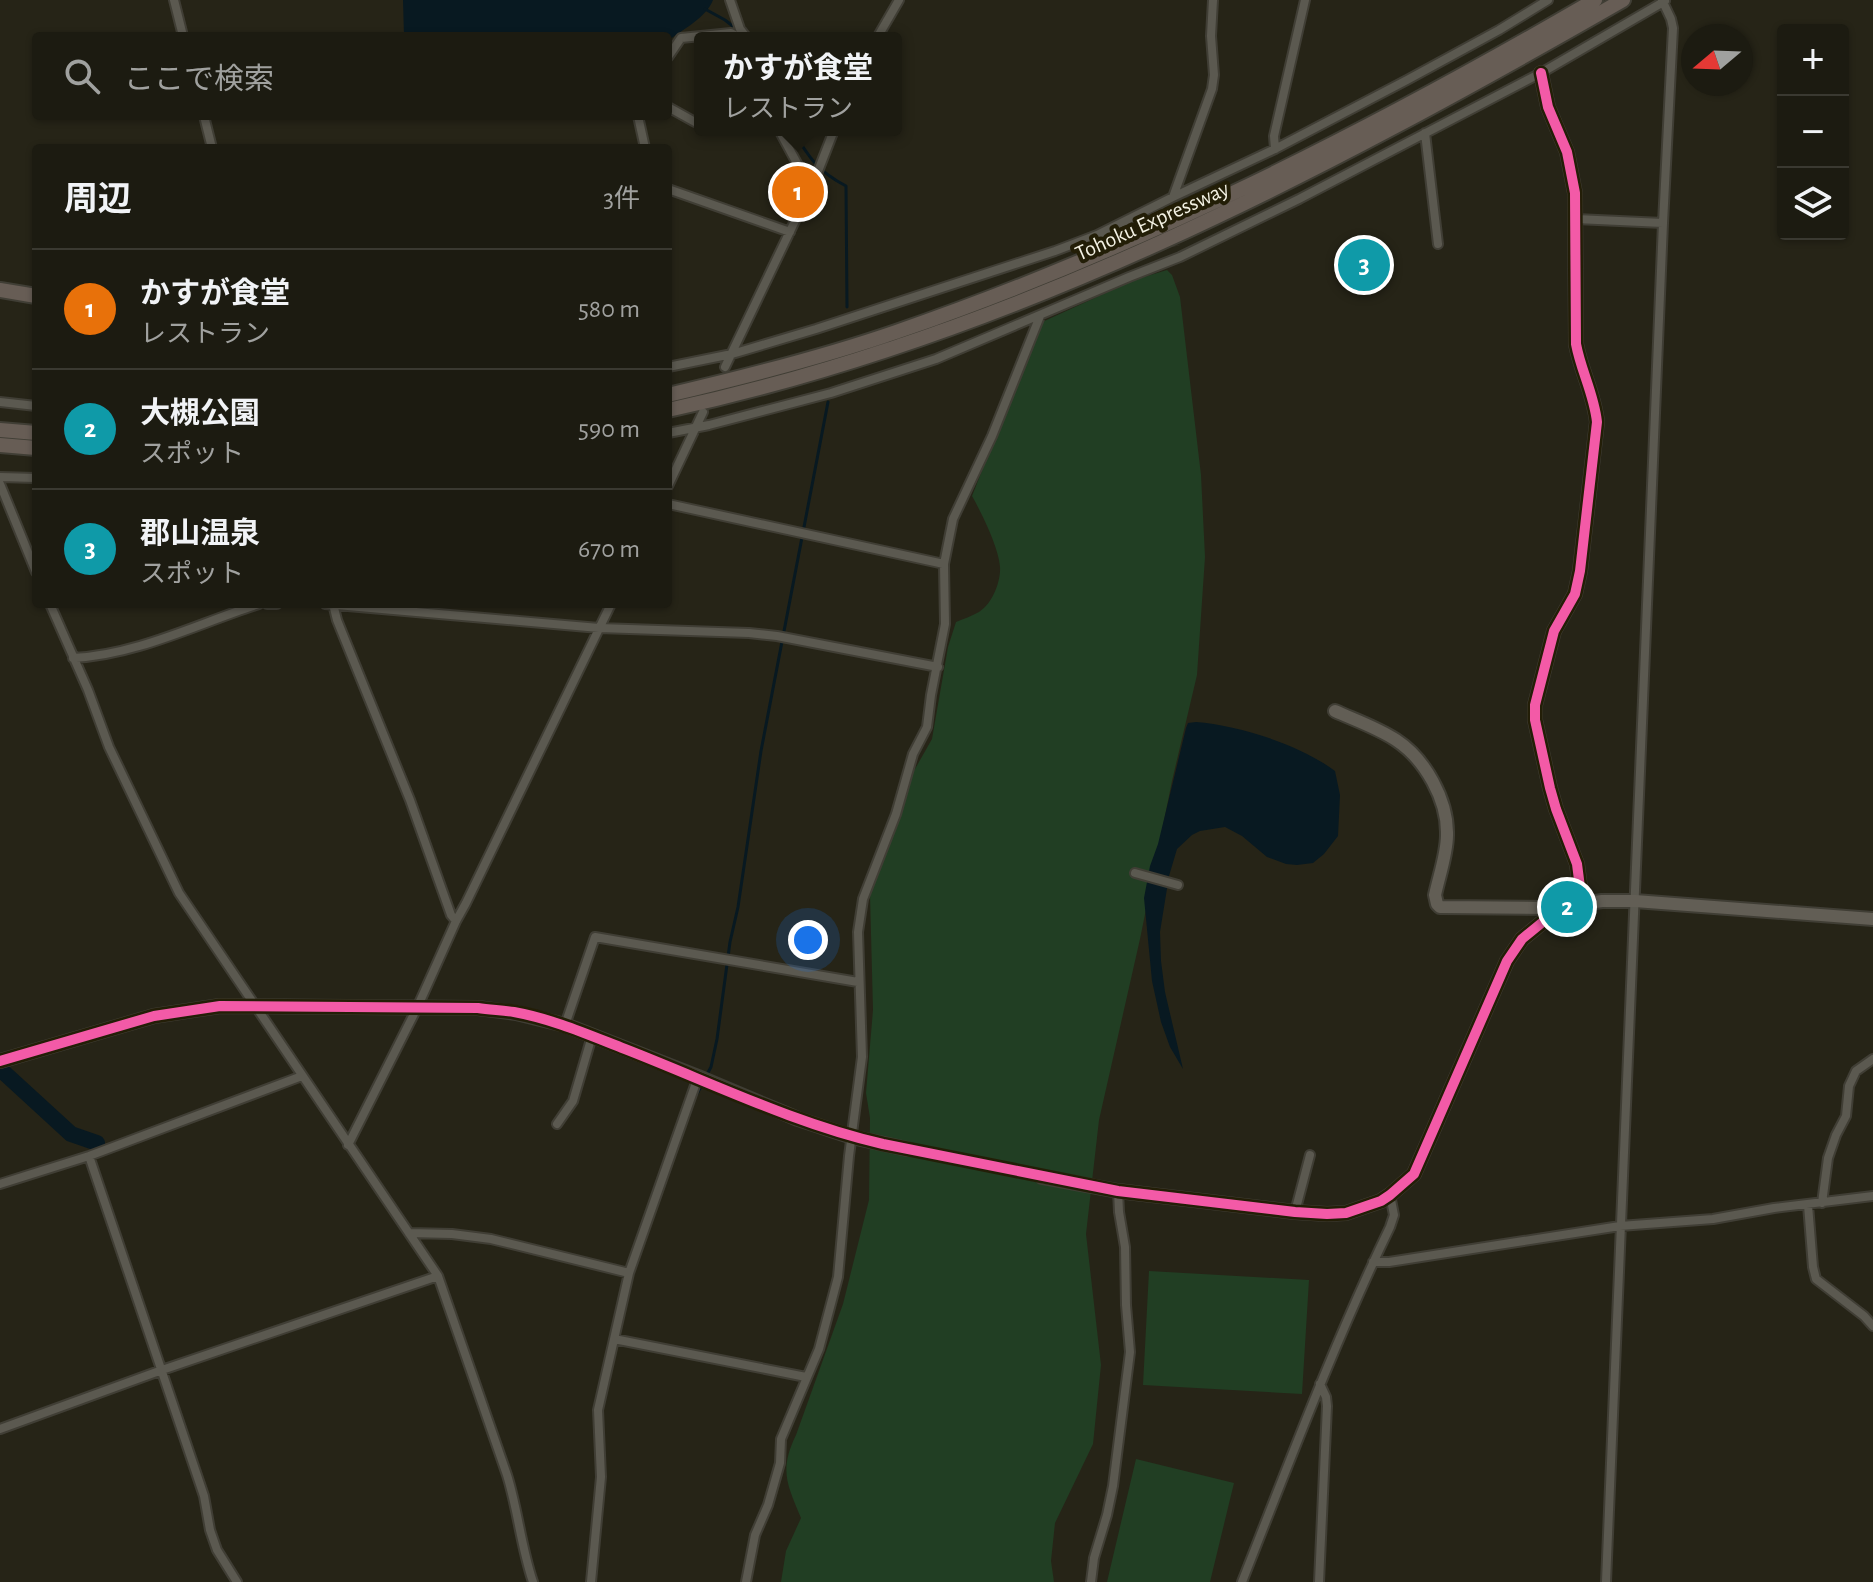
<!DOCTYPE html>
<html lang="ja">
<meta charset="utf-8">
<style>
:root{--surface:#1c1b11;--page:#25241a;--text:#f1f3f6;--muted:#a0a19f;--line:#3a3931;--accent:#8c9099}
body{margin:0;font-family:"Alegreya Sans","Noto Sans JP",sans-serif;background:var(--page);color:var(--text)}
.controls{position:absolute;right:24px;top:24px;display:grid;overflow:hidden;border-radius:8px;box-shadow:0 2px 6px #0004}
.controls button{width:72px;height:72px;display:grid;place-items:center;padding:0;border:0;border-bottom:2px solid var(--line);background:var(--surface);color:var(--text);font:40px sans-serif}
.compass{position:absolute;left:1681px;top:24px;width:72px;height:72px;border-radius:50%;background:var(--surface);box-shadow:0 2px 6px #0004;rotate:251deg}
.you{position:absolute;left:808px;top:940px;width:28px;height:28px;margin:-20px;border:6px solid #fff;border-radius:50%;background:#1a73e8;box-shadow:0 0 0 12px #1a73e833}
.badge{display:grid;place-items:center;width:52px;height:52px;border-radius:50%;background:var(--accent);color:#fff;font-size:26px;font-weight:700}
.pin{position:absolute;translate:-50% -50%;border:4px solid #fff;box-shadow:0 2px 8px #0006}
.popup{position:absolute;left:694px;top:32px;width:208px;height:104px;box-sizing:border-box;display:grid;place-content:center;border-radius:8px;background:var(--surface);filter:drop-shadow(0 2px 6px #0005);font-size:26px;white-space:nowrap;color:var(--muted)}
.popup b{font-size:30px;color:var(--text)}
.popup::after{content:'';position:absolute;left:50%;top:100%;margin-left:-16px;border:16px solid transparent;border-top-color:var(--surface)}
.list{margin:0;padding:0;list-style:none}
h2{display:flex;justify-content:space-between;align-items:center;height:104px;margin:0;padding:0 32px;font-size:34px}
h2 small{font-size:26px;font-weight:400;color:var(--muted)}
.list li{display:grid;grid-template-columns:52px 1fr auto;gap:24px;align-items:center;box-sizing:border-box;height:120px;padding:0 32px;border-top:2px solid var(--line)}
.list b{display:block;font-size:30px;white-space:nowrap}
.list p{margin:0;font-size:26px;white-space:nowrap;color:var(--muted)}
.list em{font-size:26px;font-style:normal;color:var(--muted)}
.icon{flex:none;width:44px;height:44px;fill:none;stroke:currentColor;stroke-width:2;stroke-linecap:round;stroke-linejoin:round}
.map{position:relative;flex:none;width:1873px;height:1582px;overflow:hidden}
.search{position:absolute;background:var(--surface);box-shadow:0 2px 6px #0004;left:32px;top:32px;width:640px;height:88px;display:flex;align-items:center;gap:20px;box-sizing:border-box;padding:0 28px;border-radius:8px;color:var(--muted);font-size:30px}
.panel{position:absolute;background:var(--surface);box-shadow:0 2px 6px #0004;left:32px;top:144px;width:640px;height:464px;border-radius:8px}
.map>svg:first-child{display:block}
</style>
<div class="map">
<svg width="1873" height="1582" viewBox="0 0 1873 1582">
<rect width="100%" height="100%" fill="#262417"/>
<path fill="#213e23" d="M1167 270 1172 275 1180 297 1201 475 1205 557 1197 675 1172 781 1140 939 1099 1120 1086 1234 1101 1365 1093 1444 1055 1523 1051 1561 1054 1582H781L786 1551 801 1518C787 1484 779 1470 796 1435L843 1304 869 1200 870 1118 866 1093 873 1010 870 895 911 776 932 739 948 647 956 622C963 619 972 616 979 612 992 604 1001 582 1000 567 999 548 981 512 972 496L1040 323 1134 280Z
M1149 1271 1309 1280 1302 1394 1143 1385Z
M1136 1459 1234 1483 1210 1582H1107Z"/>
<path fill="#081921" d="M403 0H713C706 18 683 29 668 41V36H404Z
M1196 722C1238 725 1301 745 1335 771L1340 795 1338 836 1324 854 1313 863 1297 865 1286 864 1267 857 1242 836 1225 827 1200 831 1192 835 1177 849 1169 876 1160 932 1161 961 1165 992 1183 1069 1170 1047 1161 1022 1152 981 1144 898 1150 866 1158 844 1186 728 1188 723Z"/>
<g fill="none" stroke-linecap="round" stroke-linejoin="round">
<path stroke="#081921" stroke-width="3" d="M705 9 725 20 739 31
M792 130C810 158 816 170 846 186L847 307
M705 1078 711 1067 717 1039 730 942 738 907 761 751 828 402
M654 1212 695 1097 702 1085
M632 1276 637 1261"/>
<path stroke="#081921" stroke-width="16" d="M0 1069 71 1134 97 1143"/>
<path stroke="#454336" stroke-width="8" stroke-dasharray="8 4" stroke-linecap="butt" d="M1167 211 1176 246"/>
<path stroke="#454336" stroke-width="12" stroke-dasharray="12 6" stroke-linecap="butt" d="M907 1149 1042 1177"/>
<g stroke="#403e35" stroke-width="12">
<path id="street" d="M174 0 183 36
M730 0 740 29 747 38
M877 38 899 0
M668 57 681 38 731 33 740 38
M668 107 695 122H700
M204 116 212 148
M638 116 645 148
M779 130 799 167 815 179
M1425 133 1438 244
M1275 149 1274 136 1305 0
M668 189 790 232
M1173 197 1212 89 1214 75 1211 36 1213 0
M1576 219 1663 223
M668 367 732 354 816 329 1055 251 1097 235 1173 197 1275 149 1407 80 1499 30 1548 0
M725 367 815 179 834 130
M0 402 36 406
M668 433 709 425 831 393 936 359 1129 277 1180 257 1299 199 1541 73 1665 1
M0 477 36 478
M0 484 36 572
M668 486 703 412
M668 504 944 564
M50 604 88 690 109 747 179 893 438 1276 507 1475C518 1510 521 1547 533 1582
M267 604H277
M325 604 599 628 749 633 777 636 938 667
M333 604 337 620 410 800 451 915 456 921
M73 658C137 655 199 623 259 604
M1135 873 1178 885
M565 1025 595 937 858 982
M557 1124 573 1101 592 1036
M348 1145 417 1008 456 921 466 903 611 604
M89 1156 204 1496 210 1530 217 1550 237 1582
M0 1184 89 1156 302 1076
M1822 1203 1828 1158 1836 1135 1846 1116 1849 1086 1856 1071 1873 1059
M1808 1205 1813 1267 1816 1279 1864 1316 1873 1326
M1295 1212 1310 1155
M409 1233 452 1234 491 1239 629 1273
M1373 1262H1389L1620 1226 1713 1219 1774 1208 1873 1196
M614 1339 806 1377
M0 1429 162 1370 438 1276
M591 1582 601 1477 598 1410 629 1273 698 1077
M746 1582 755 1535 768 1505 780 1463 781 1439 819 1349 838 1277 849 1156 862 1057 858 932 863 899 896 814 913 754 927 727 931 695 945 624 944 564 953 519 992 436 1040 316
M1091 1582 1094 1558 1107 1515 1113 1486 1130 1352 1126 1305 1125 1247 1119 1212 1118 1191
M1242 1582C1289 1463 1334 1343 1390 1227L1394 1215 1390 1195
M1319 1582 1327 1406 1326 1397 1320 1384
M1606 1582 1663 223 1673 28 1671 19 1662 0"/>
</g>
<g stroke="#403e35" stroke-width="16">
<path id="secondary" d="M1335 711C1355 720 1378 728 1396 740 1425 759 1448 800 1447 835 1447 854 1439 876 1435 895L1437 904 1440 907 1555 908 1602 901H1635L1873 919
M0 1061 154 1016 220 1006 478 1008 516 1013 565 1025 698 1077 798 1119 852 1137 907 1149
M1042 1177 1118 1191 1295 1212 1327 1214 1346 1213 1381 1201 1390 1195 1414 1174 1507 961 1522 939 1544 921 1582 903 1577 864 1556 809 1550 788 1535 720V705L1554 631 1575 594 1580 571 1597 422C1594 394 1581 371 1576 344L1575 193 1567 152 1548 107 1541 73"/>
</g>
<g stroke="#403e35" stroke-width="18">
<path id="highway" d="M0 290 36 296
M668 395C745 377 821 358 896 332 1140 248 1372 130 1595 0
M668 410C1012 336 1321 173 1623 0
M0 430 36 433
M0 445 36 448"/>
</g>
<use href="#street" stroke="#5b5950" stroke-width="8"/>
<use href="#secondary" stroke="#625e55" stroke-width="12"/>
<use href="#highway" stroke="#675d55" stroke-width="14"/>
<g stroke="#231e07" stroke-width="15">
<path id="cycleway" d="M0 1061 154 1016 220 1006 478 1008C490 1010 502 1010 514 1012 553 1019 589 1035 625 1049 710 1082 795 1124 883 1144L1118 1191 1295 1212 1327 1214 1346 1213 1381 1201 1390 1195 1414 1174 1507 961 1522 939 1544 921 1582 903 1577 864 1556 809 1550 788 1535 720V705L1554 631 1575 594 1580 571 1597 422C1594 394 1581 371 1576 344L1575 193 1567 152 1548 107 1541 73"/>
</g>
<use href="#cycleway" stroke="#f35aa7" stroke-width="10"/>
</g>
<g text-anchor="middle" dominant-baseline="central" stroke-width="8" stroke-linejoin="round" paint-order="stroke">
<g font-size="22" fill="#f4f2e4" stroke="#231e07">
<text transform="translate(1152 221) rotate(-24)">Tohoku Expressway</text>
</g>
</g>
</svg>
<div class="controls">
<button>+</button>
<button>−</button>
<button><svg class="icon" aria-label="layers" viewBox="0 0 24 24"><path d="M12 4l9 5-9 5-9-5zM3 14l9 5 9-5"/></svg></button>
</div>
<svg class="compass" viewBox="-18 -18 36 36"><path d="M0-13l5 13h-10z" fill="#e53935"/><path d="M0 13l5-13h-10z" fill="#a0a19f"/></svg>
<div class="you"></div>
<div class="pin badge" style="left:798px;top:192px;background:#e8710a">1</div>
<div class="popup"><b>かすが食堂</b>レストラン</div>
<div class="pin badge" style="left:1567px;top:907px;background:#0f9aa8">2</div>
<div class="pin badge" style="left:1364px;top:265px;background:#0f9aa8">3</div>
<div class="search"><svg class="icon" aria-label="search" viewBox="0 0 24 24"><circle cx="10" cy="10" r="6"/><path d="M15 15l6 6"/></svg>ここで検索</div>
<section class="panel">
<h2>周辺<small>3件</small></h2>
<ul class="list">
<li><span class="badge" style="background:#e8710a">1</span><div><b>かすが食堂</b><p>レストラン</p></div><em>580 m</em></li>
<li><span class="badge" style="background:#0f9aa8">2</span><div><b>大槻公園</b><p>スポット</p></div><em>590 m</em></li>
<li><span class="badge" style="background:#0f9aa8">3</span><div><b>郡山温泉</b><p>スポット</p></div><em>670 m</em></li>
</ul>
</section>
</div>
